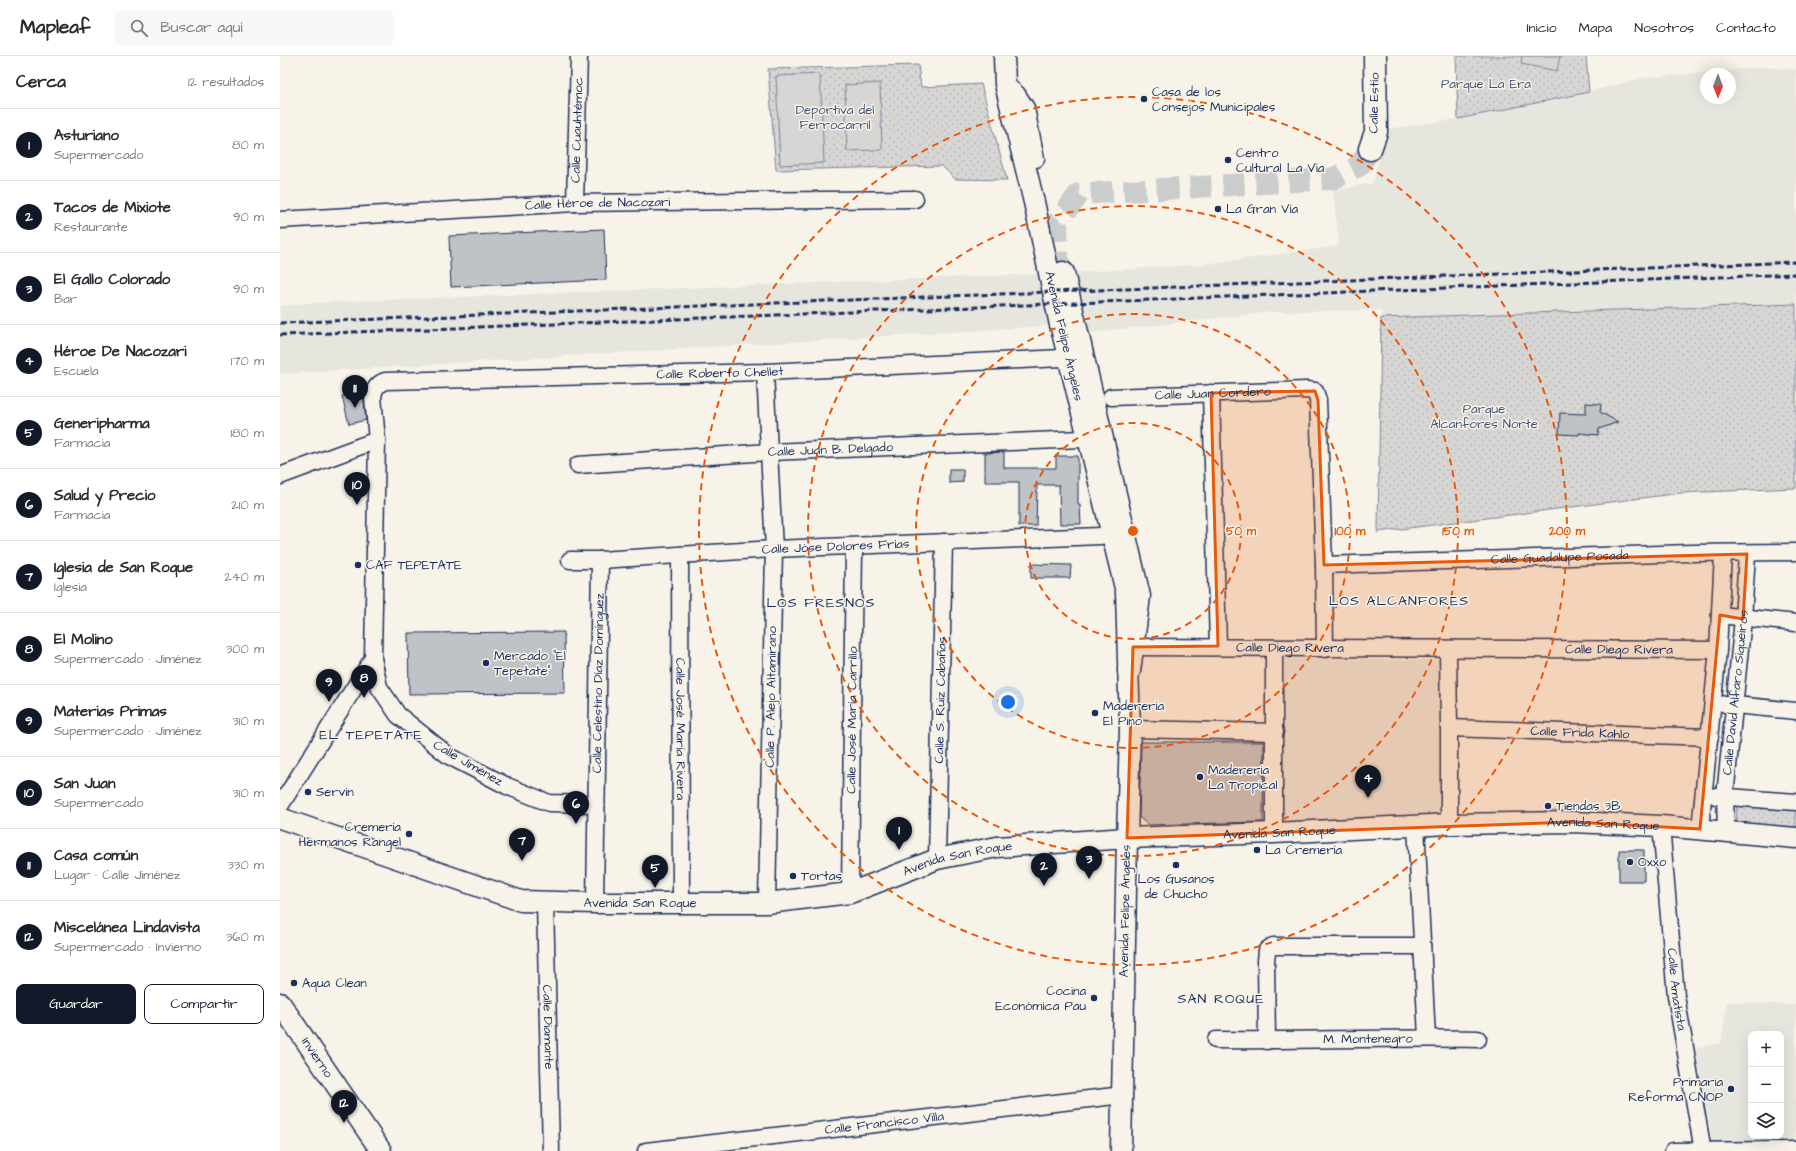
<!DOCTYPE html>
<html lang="es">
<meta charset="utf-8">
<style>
:root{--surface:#fff;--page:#f7f7f7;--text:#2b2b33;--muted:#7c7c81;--line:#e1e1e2;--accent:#111827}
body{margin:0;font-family:"Architects Daughter",sans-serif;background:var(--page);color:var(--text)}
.controls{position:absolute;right:12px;bottom:12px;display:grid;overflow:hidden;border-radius:8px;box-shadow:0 4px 16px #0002}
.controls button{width:36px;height:36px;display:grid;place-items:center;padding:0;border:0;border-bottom:1px solid var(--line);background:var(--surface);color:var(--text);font:20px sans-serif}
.compass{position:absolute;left:1420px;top:12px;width:36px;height:36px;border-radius:50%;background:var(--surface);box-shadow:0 4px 16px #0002;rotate:180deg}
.you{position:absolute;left:728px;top:646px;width:14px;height:14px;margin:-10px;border:3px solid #fff;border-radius:50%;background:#1a73e8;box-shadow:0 0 0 6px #1a73e833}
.badge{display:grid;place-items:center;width:26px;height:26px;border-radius:50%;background:var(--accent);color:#fff;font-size:13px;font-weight:700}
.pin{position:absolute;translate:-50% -33px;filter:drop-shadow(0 1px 2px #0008)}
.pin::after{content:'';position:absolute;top:21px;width:14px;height:12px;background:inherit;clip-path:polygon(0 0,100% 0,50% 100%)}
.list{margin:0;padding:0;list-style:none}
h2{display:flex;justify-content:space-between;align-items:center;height:52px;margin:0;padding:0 16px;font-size:17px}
h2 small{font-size:13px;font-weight:400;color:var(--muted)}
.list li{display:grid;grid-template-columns:26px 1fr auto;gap:12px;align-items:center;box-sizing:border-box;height:72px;padding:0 16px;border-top:1px solid var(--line)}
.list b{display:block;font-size:15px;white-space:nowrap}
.list p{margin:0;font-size:13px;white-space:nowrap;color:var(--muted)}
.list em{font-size:13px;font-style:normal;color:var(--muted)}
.actions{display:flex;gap:8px;padding:12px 16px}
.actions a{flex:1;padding:9px 0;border:1px solid var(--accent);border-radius:8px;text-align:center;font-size:14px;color:var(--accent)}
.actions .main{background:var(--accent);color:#fff}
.icon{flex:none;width:22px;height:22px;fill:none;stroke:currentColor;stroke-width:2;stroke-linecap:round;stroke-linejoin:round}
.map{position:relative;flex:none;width:1516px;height:1095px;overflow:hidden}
header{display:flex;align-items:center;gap:24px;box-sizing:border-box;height:56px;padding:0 20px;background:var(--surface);border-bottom:1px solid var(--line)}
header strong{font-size:19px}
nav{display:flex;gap:22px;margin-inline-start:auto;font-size:14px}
.search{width:280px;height:36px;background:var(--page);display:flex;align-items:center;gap:10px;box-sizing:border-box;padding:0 14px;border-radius:8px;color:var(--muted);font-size:15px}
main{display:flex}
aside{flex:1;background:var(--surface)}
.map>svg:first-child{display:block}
</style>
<header>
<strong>Mapleaf</strong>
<div class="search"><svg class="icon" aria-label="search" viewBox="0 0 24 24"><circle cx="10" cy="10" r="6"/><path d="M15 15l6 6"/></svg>Buscar aquí</div>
<nav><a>Inicio</a><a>Mapa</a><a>Nosotros</a><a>Contacto</a></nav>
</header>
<main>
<aside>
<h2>Cerca<small>12 resultados</small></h2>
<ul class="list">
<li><span class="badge">1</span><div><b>Asturiano</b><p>Supermercado</p></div><em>80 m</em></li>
<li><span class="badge">2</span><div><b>Tacos de Mixiote</b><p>Restaurante</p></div><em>90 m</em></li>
<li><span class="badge">3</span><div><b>El Gallo Colorado</b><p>Bar</p></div><em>90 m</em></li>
<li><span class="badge">4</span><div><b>Héroe De Nacozari</b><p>Escuela</p></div><em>170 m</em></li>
<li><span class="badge">5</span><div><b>Generipharma</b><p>Farmacia</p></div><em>180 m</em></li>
<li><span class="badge">6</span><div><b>Salud y Precio</b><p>Farmacia</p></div><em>210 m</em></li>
<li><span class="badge">7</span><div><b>Iglesia de San Roque</b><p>Iglesia</p></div><em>240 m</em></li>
<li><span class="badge">8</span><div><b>El Molino</b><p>Supermercado · Jiménez</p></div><em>300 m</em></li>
<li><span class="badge">9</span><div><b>Materias Primas</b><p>Supermercado · Jiménez</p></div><em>310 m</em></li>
<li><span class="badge">10</span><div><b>San Juan</b><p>Supermercado</p></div><em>310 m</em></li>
<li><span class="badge">11</span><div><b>Casa común</b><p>Lugar · Calle Jiménez</p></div><em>330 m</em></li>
<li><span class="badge">12</span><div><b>Miscelánea Lindavista</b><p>Supermercado · Invierno</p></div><em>360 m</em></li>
</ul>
<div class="actions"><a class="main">Guardar</a><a>Compartir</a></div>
</aside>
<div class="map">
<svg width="1516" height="1095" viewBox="0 0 1516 1095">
<defs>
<pattern id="park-dots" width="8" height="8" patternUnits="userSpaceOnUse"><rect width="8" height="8" fill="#d7d6d4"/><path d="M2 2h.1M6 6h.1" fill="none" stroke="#b8b8b8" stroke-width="1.8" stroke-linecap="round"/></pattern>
</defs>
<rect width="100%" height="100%" fill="#f7f3e8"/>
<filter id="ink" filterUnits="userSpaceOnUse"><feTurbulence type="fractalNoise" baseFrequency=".025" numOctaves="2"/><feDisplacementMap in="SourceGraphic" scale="8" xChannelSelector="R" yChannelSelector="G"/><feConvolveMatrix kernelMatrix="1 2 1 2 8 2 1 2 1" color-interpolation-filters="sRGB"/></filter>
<g filter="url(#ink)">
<path fill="#e6e5de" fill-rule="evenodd" d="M1485 11 1516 13V248L1101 262 1102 254 992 256 806 277 798 269 766 270 0 318V250L29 247 789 217 929 208 1059 190 1053 135 1093 127 1107 73 1178 63 1309 36 1363 22ZM1426 18H1450V42H1426Z
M1004 603 1160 604 1159 757 1002 767Z
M1447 946 1516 949V1088L1433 1089 1416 992 1441 987ZM1471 978H1501V1080H1471Z"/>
<path fill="url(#park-dots)" stroke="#798299" d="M1176 0H1306L1309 36 1178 63Z
M638 9 641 31 701 28 727 124 675 123 662 110 496 114 488 13Z
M1516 248V432L1401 437 1098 476 1101 262Z
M1457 745 1516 750V776L1456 771Z"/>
<path fill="#d7d6d4" stroke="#798299" d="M1242 0H1280L1277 15 1241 8Z
M540 18 544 107 500 109 496 20Z
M600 27 602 94 567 95 565 29Z"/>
<path fill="#c0c3c5" stroke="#1b2f5e" d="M324 173 326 224 171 231 169 180Z
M83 337 86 364 69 368 62 340Z
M1306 347 1321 348 1320 356 1338 366 1319 373 1318 379 1299 377V379L1279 378 1280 357 1306 358Z
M724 396V412H776V400H798V449H800L801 468H780L779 429H757L756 470H739V426H705V397Z
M669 413H683V426L669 427Z
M751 508 791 509 790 522H751Z
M284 576 285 637 129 638 128 577Z
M861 686H984L983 766 868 769 859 761Z
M1339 794H1364V825H1339Z"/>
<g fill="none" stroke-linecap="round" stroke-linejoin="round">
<path stroke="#cbcccc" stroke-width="22" stroke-dasharray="22 11" stroke-linecap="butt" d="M783 217 778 202 777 167 799 138 1052 123 1079 110 1090 93"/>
<g stroke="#1b2f5e" stroke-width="19">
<g id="minor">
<path d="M725 28 737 38 746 52 756 103"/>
<path id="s1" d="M295 147 299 0"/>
<path id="s2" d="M0 164 295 147 635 143"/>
<path d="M485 316 494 493 487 847"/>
<path d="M931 337 938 590"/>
<path id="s3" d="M831 341 1026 334 1035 335 1038 344 1044 509 1045 593"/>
<path id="s4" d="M298 409 490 396 802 383"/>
<path d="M0 420 97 384"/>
<path id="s5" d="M400 499 401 847"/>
<path id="s6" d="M290 504H320L494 493 821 480"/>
<path id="s7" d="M1044 509 1411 497 1516 496"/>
<path d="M1440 559 1516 567"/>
<path id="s8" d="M853 591 1438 594"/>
<path d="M994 592V777"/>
<path d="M1168 594 1169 672V768"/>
<path d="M1445 648 1516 655"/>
<path id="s9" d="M1169 672 1430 681"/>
<path d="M850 673 995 676"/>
<path d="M1436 740 1516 746"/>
<path id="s10" d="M315 748 269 747 227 730 169 700 118 659 99 631 93 602 97 384 93 341C94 333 97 328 105 325L485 316 782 302"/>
<path d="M0 750 93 602"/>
<path d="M1136 769 1147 982"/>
<path id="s11" d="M1381 770 1396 940 1423 1095"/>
<path d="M1420 773 1438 594 1443 498"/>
<path id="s12" d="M1446 776 1445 740 1463 563 1467 498"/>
<path id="s13" d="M657 803 664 486"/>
<path id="s14" d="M570 837 574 491"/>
<path id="s15" d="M265 846 271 1095"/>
<path id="s16" d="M315 847 320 504"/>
<path id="s17" d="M936 984C1024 985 1111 981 1198 983"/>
<path d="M987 985 986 905 987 894 993 890H1142"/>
<path id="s18" d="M366 1095 843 1039"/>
<path d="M1393 1095 1516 1094"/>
</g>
</g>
<g stroke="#1b2f5e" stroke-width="23">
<g id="tertiary">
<path d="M724 0 725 28 754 146 780 269"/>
<path d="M781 272 846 536 850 673 847 782 841 1095"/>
<path id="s19" d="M0 762 241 845 315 847H487L570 837 657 803 717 791 847 782 994 777 1169 768 1293 766 1381 770 1516 782"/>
<path id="s20" d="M0 947 101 1095"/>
</g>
</g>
<g stroke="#1b2f5e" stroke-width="25">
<path id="secondary" d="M1090 93 1096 76 1095 0
M783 217 859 540 849 615"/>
</g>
<use href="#minor" stroke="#f7f3e8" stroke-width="16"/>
<use href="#tertiary" stroke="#f7f3e8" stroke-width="20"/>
<use href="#secondary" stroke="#f7f3e8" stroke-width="22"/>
<path stroke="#1b2f5e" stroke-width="3" stroke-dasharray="6 3" stroke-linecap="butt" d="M0 267 1516 206
M0 279 1516 218"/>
</g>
</g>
<path fill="#e8590c" fill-opacity="0.2" stroke="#e8590c" stroke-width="3" stroke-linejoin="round" d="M1035 335 1038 344 1044 509 1467 498 1463 563 1440 559 1420 773 1293 766 847 782 853 591 938 590 931 337Z"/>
<g fill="none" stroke="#e8590c" stroke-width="2" stroke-dasharray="7 5">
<circle cx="853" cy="475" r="108"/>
<circle cx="853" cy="475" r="217"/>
<circle cx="853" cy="475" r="325"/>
<circle cx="853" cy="475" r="434"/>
</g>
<g fill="#1b2f5e" stroke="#f7f3e8" stroke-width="1.5">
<circle cx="864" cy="43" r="4"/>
<circle cx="948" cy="104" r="4"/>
<circle cx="938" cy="153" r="4"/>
<circle cx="78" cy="509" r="4"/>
<circle cx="206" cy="607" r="4"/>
<circle cx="815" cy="657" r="4"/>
<circle cx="920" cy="721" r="4"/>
<circle cx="28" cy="736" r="4"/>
<circle cx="1268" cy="750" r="4"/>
<circle cx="129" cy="778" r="4"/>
<circle cx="977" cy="794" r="4"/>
<circle cx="1350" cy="806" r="4"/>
<circle cx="896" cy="809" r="4"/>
<circle cx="513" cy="820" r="4"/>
<circle cx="14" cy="927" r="4"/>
<circle cx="814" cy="942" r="4"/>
<circle cx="1451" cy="1033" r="4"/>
</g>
<g text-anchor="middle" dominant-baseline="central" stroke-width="3" stroke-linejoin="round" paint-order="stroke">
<g font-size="13" fill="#415076" stroke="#f7f3e8">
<text x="1206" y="28">Parque La Era</text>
<text x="555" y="54">Deportiva del<tspan x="555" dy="15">Ferrocarril</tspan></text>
<text x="1204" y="353">Parque<tspan x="1204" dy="15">Alcanfores Norte</tspan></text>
</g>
<g font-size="13" fill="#1b2f5e" stroke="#f7f3e8" text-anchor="start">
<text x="872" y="36">Casa de los<tspan x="872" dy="15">Consejos Municipales</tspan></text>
<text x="956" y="97">Centro<tspan x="956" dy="15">Cultural La Vía</tspan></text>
<text x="946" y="153">La Gran Vía</text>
<text x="86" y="509">CAF TEPETATE</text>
<text x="214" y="600">Mercado "El<tspan x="214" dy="15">Tepetate"</tspan></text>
<text x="823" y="650">Maderería<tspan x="823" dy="15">El Pino</tspan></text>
<text x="928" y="714">Maderería<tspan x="928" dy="15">La Tropical</tspan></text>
<text x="36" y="736">Servín</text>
<text x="1276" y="750">Tiendas 3B</text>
<text x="121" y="771" text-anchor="end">Cremería<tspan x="121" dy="15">Hermanos Rangel</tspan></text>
<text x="985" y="794">La Cremería</text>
<text x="1358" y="806">Oxxo</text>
<text x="521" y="820">Tortas</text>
<text x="896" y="823" text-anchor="middle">Los Gusanos<tspan x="896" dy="15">de Chucho</tspan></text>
<text x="22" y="927">Aqua Clean</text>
<text x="806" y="935" text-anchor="end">Cocina<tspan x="806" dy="15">Económica Pau</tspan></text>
<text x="1443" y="1026" text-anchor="end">Primaria<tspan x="1443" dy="15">Reforma CNOP</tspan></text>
</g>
<g font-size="13" fill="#1b2f5e" stroke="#f7f3e8">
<text transform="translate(1094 47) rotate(-89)">Calle Estío</text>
<text stroke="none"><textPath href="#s1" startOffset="73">Calle Cuauhtémoc</textPath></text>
<text stroke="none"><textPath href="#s2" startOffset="318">Calle Héroe de Nacozari</textPath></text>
<text transform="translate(784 280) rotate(77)">Avenida Felipe Ángeles</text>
<text stroke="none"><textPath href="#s10" startOffset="903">Calle Roberto Chellet</textPath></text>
<text stroke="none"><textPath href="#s3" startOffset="102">Calle Juan Cordero</textPath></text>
<text stroke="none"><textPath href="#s4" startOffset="253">Calle Juan B. Delgado</textPath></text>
<text stroke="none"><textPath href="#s6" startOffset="266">Calle Jóse Dolores Frías</textPath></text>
<text stroke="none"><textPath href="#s7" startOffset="236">Calle Guadalupe Posada</textPath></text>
<text stroke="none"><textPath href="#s8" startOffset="157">Calle Diego Rivera</textPath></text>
<text stroke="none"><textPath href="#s8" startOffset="486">Calle Diego Rivera</textPath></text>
<text stroke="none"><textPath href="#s16" startOffset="220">Calle Celestino Díaz Domínguez</textPath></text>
<text stroke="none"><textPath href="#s12" startOffset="140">Calle David Alfaro Siqueiros</textPath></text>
<text transform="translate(491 641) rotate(-89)">Calle P. Alejo Altamirano</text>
<text stroke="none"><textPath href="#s13" startOffset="159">Calle S. Ruiz Cabañas</textPath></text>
<text stroke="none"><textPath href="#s14" startOffset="173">Calle José María Carrillo</textPath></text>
<text stroke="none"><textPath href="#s5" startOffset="174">Calle José María Rivera</textPath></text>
<text stroke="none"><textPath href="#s9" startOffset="131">Calle Frida Kahlo</textPath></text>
<text transform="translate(188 707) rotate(30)">Calle Jiménez</text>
<text stroke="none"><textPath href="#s19" startOffset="1346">Avenida San Roque</textPath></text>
<text stroke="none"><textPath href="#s19" startOffset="1022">Avenida San Roque</textPath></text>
<text stroke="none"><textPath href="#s19" startOffset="698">Avenida San Roque</textPath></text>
<text stroke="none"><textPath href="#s19" startOffset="374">Avenida San Roque</textPath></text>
<text transform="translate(845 855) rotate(-89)">Avenida Felipe Ángeles</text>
<text stroke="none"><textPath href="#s11" startOffset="164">Calle Amatista</textPath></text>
<text stroke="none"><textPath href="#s15" startOffset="125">Calle Diamante</textPath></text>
<text stroke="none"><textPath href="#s17" startOffset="152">M. Montenegro</textPath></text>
<text stroke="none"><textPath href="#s20" startOffset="66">Invierno</textPath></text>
<text stroke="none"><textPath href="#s18" startOffset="240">Calle Francisco Villa</textPath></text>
</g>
<g font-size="14" letter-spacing="1" fill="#1b2f5e" stroke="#f7f3e8">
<text x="1119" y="545">LOS ALCANFORES</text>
<text x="541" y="547">LOS FRESNOS</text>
<text x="91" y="679">EL TEPETATE</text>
<text x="941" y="943">SAN ROQUE</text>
</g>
</g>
<circle cx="853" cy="475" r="6" fill="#e8590c" stroke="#f7f3e8" stroke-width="2"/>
<g font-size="12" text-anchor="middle" font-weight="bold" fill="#e8590c" stroke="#f7f3e8" stroke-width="3" stroke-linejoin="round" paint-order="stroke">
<text x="961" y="479">50 m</text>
<text x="1070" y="479">100 m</text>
<text x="1178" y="479">150 m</text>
<text x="1287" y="479">200 m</text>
</g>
</svg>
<div class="controls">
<button>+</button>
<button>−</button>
<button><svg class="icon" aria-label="layers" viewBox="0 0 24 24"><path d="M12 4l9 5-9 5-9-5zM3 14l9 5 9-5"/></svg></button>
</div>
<svg class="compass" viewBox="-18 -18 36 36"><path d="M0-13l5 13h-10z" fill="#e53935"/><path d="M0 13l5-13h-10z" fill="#7c7c81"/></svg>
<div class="you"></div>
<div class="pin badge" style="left:619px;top:794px">1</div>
<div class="pin badge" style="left:764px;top:830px">2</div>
<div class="pin badge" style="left:809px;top:823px">3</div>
<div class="pin badge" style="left:1088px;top:742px">4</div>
<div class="pin badge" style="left:375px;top:832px">5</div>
<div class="pin badge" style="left:296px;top:768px">6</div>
<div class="pin badge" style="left:242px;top:805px">7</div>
<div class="pin badge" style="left:84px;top:642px">8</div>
<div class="pin badge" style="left:49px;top:646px">9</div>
<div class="pin badge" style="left:77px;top:449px">10</div>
<div class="pin badge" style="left:75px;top:352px">11</div>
<div class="pin badge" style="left:64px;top:1067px">12</div>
</div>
</main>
